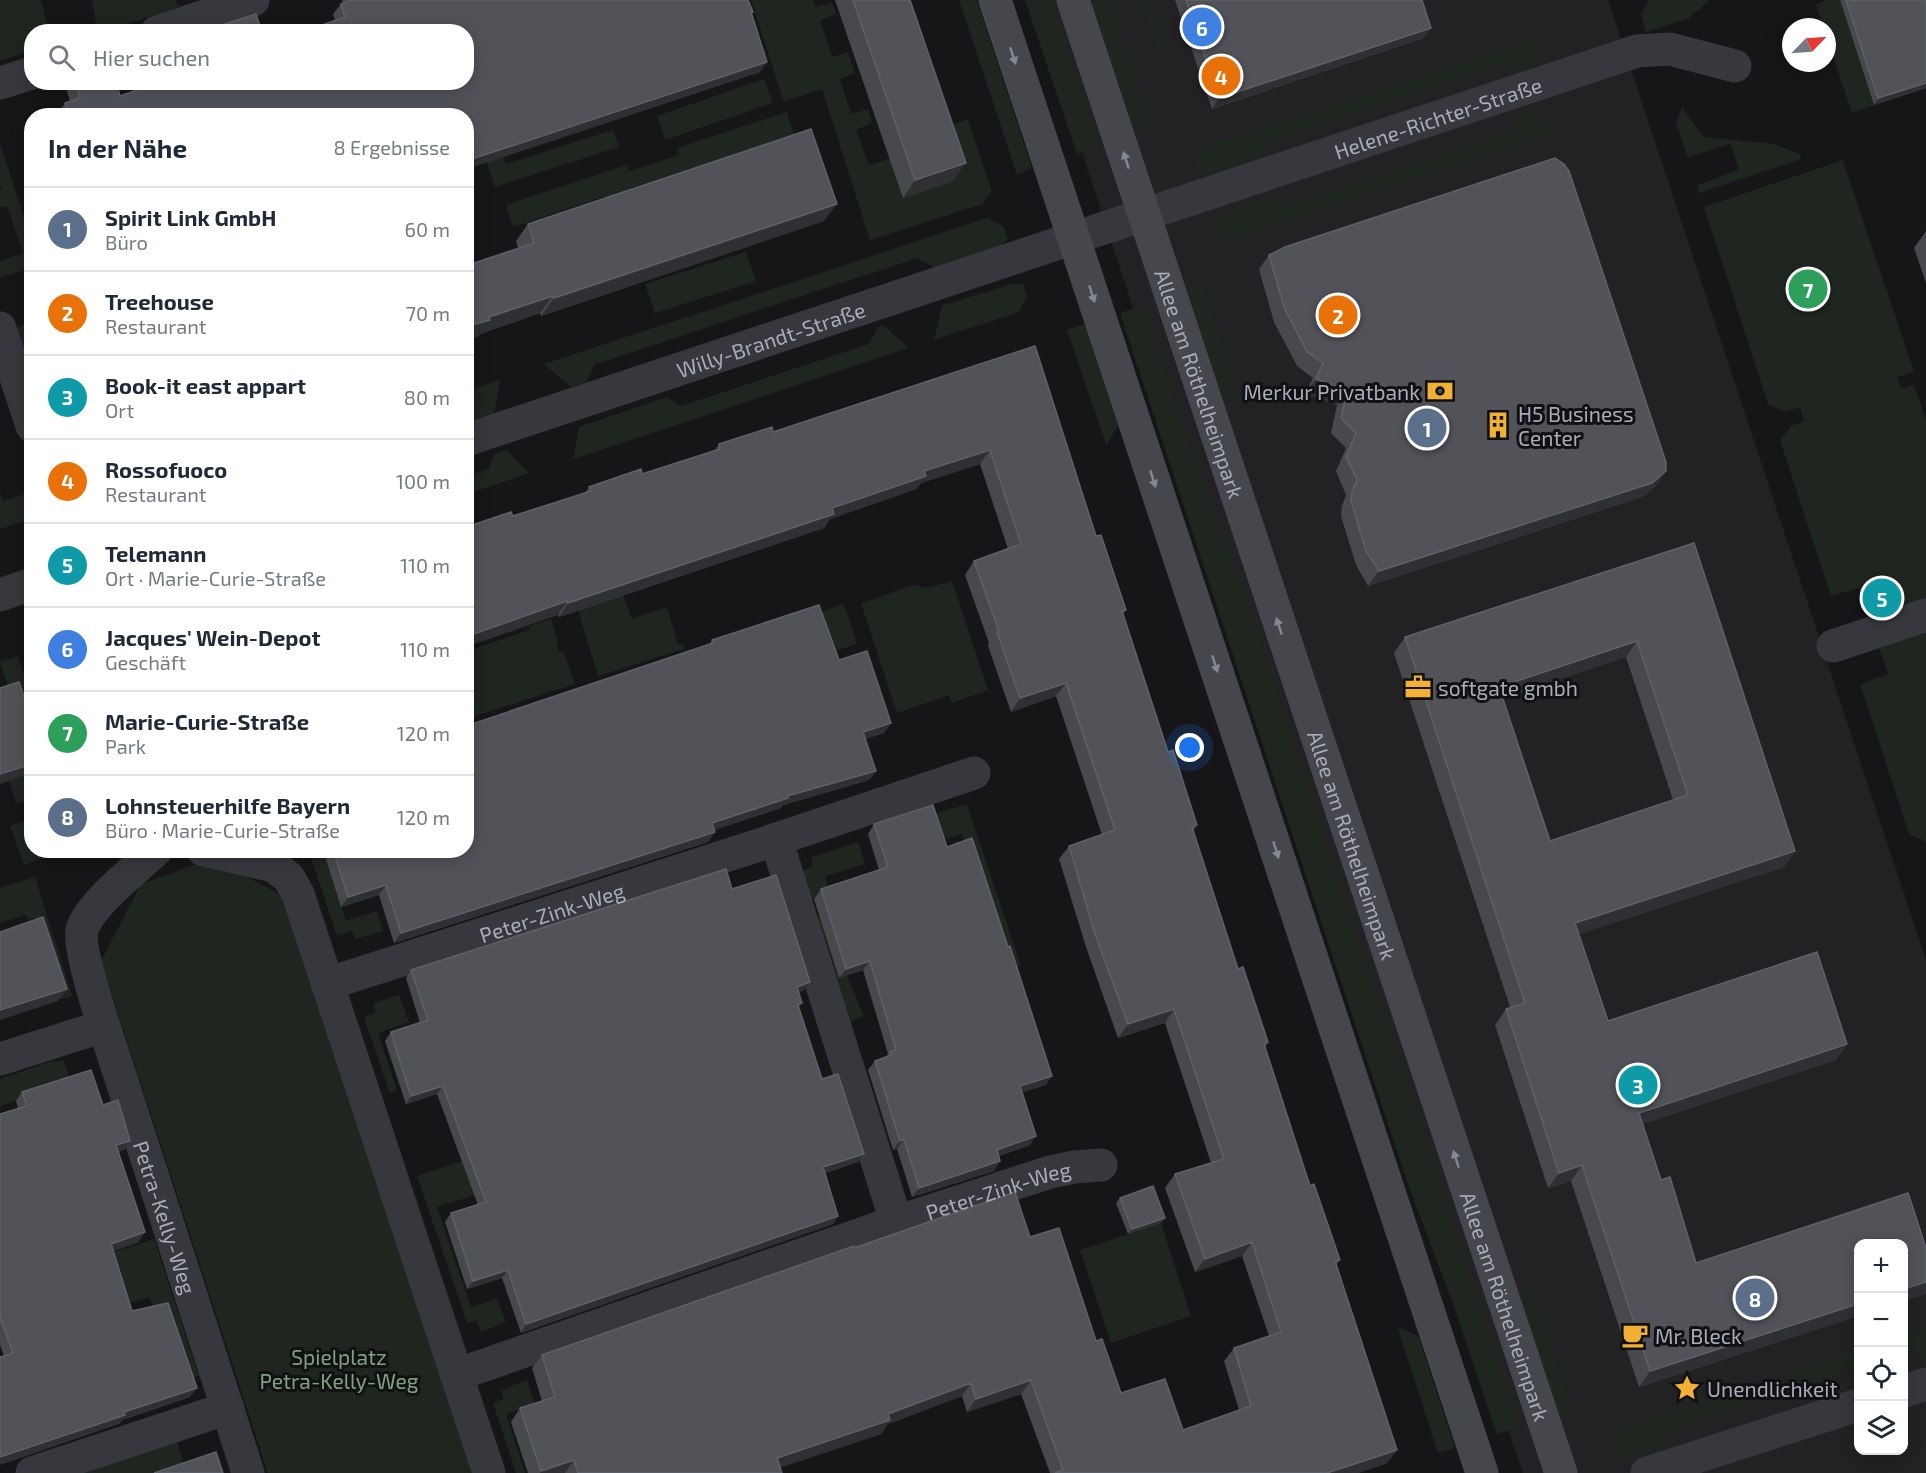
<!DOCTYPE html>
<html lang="de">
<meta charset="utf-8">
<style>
:root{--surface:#fff;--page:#f6f6f7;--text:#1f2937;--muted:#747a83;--line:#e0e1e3;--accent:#7e6636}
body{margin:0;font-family:"Exo 2",sans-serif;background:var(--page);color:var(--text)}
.controls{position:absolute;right:18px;bottom:18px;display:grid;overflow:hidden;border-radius:12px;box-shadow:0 3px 15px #0003}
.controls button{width:54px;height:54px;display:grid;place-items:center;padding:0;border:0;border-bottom:2px solid var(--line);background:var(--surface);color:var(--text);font:30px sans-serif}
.compass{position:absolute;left:1782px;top:18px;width:54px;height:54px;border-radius:50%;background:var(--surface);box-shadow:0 3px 15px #0003;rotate:65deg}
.you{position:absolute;left:1190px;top:748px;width:21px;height:21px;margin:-15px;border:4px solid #fff;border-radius:50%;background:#1a73e8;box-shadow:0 0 0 9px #1a73e833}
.badge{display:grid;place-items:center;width:39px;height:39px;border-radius:50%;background:var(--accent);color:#fff;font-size:20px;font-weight:700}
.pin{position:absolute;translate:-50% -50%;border:3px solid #fff;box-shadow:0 2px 6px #0006}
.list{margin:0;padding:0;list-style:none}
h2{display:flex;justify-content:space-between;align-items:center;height:78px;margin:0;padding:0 24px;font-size:26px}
h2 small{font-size:20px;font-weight:400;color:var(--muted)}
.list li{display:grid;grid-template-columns:39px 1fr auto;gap:18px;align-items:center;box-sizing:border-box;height:84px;padding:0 24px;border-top:2px solid var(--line)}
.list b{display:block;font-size:22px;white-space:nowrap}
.list p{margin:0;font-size:20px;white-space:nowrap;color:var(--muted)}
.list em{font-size:20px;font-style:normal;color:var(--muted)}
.icon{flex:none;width:33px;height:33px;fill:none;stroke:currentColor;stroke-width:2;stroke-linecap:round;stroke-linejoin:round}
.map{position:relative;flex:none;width:1926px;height:1473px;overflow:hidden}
.search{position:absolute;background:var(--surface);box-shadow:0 3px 15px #0003;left:24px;top:24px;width:450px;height:66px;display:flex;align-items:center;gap:15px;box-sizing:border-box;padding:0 21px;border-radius:24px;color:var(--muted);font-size:22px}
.panel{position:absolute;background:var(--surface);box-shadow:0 3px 15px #0003;left:24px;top:108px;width:450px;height:750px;border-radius:24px}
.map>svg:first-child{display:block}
</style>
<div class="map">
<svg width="1926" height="1473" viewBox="0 0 1926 1473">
<rect width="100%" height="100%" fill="#161618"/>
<path fill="#222225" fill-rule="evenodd" d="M1032 0H1608L1926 960V1473H1523L1376 1048ZM1858 1244H1904V1450H1858Z"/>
<path fill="#1e261f" d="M0 0H41L49 31 32 32 31 51 0 61Z
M92 0H175L179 7 106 31 96 24Z
M751 0H813L816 7 832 2 836 14 820 20 832 57 848 52 855 73 840 79 851 114 868 109 872 123 856 130 869 165 889 159 936 131 968 119 992 191 983 204 870 240 822 89 784 102Z
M959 0H977L1032 168 1017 175Z
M1025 0H1051L1100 146 1077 154Z
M1092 0H1110L1152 126 1136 132Z
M1139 0H1151L1167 48 1156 52Z
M1649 0H1710L1689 18 1646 32 1641 15Z
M1827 0H1840L1874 105 1852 113 1827 39V27H1823L1816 5Z
M1538 37 1535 68 1522 73 1505 63 1264 144 1255 162 1205 176H1197L1193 163 1202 147Z
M764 79 773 103 665 140 657 116Z
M1682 107 1703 137 1774 144 1800 154 1801 159 1699 193 1697 185 1739 170 1730 144 1688 158 1676 123Z
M1532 111 1536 112 1556 134 1232 240 1215 232 1212 223 1237 206 1266 196 1284 205 1513 131 1522 114Z
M787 112 794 134 773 141 775 147 751 155 748 149 717 160 719 166 693 174 691 168 629 189 632 197 610 205 606 196 513 227 506 205 627 165 629 171 679 155 677 148Z
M613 130 619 147 495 187 477 132 495 134 506 164Z
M0 144 31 239V278L28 269 0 278V261L23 253 7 206 0 208V191L2 190 0 184Z
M1843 160 1914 372 1897 377 1902 389 1914 385 1926 420V841H1924L1909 834 1860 684 1888 674 1859 588 1831 596 1780 440 1791 426 1804 421 1800 407 1785 412 1768 404 1704 207Z
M987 218 1003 226 1008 239 1001 245 935 268 917 258 594 365 587 382 571 387 544 364Z
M746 252 756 281 655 313 645 284Z
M1011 284H1023L1027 296 1019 312 934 340 942 306Z
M1205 286 1242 402 1238 404 1221 393 1187 292Z
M1145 305 1211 508 1241 581 1522 1426 1497 1434 1453 1303 1410 1190 1120 313Z
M31 321V347L22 350 14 328Z
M1085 324 1118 425 1108 443 1106 444 1067 330Z
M883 325 909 348 573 459 579 427 667 397 681 406 869 344 878 327Z
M500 380 494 413 475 419 467 414V391Z
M506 450 530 473 467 494V476L489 469 494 454Z
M0 492 3 501 31 492V519L0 529Z
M952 581 988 690 952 703 949 695 897 713 861 603 914 585 927 588Z
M623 595 632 619 667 607 678 645 683 644 684 649 598 676 577 607Z
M844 604 857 644 752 678 797 620Z
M551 619 558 641 556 642 559 652 563 651 575 684 470 718 467 707V651L530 630 529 626Z
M18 656 31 697V758L0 662Z
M31 773V799L16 804 9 781Z
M967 804 1021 966 913 1001 998 946 961 834 925 846 928 816Z
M31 819 32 850 58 851V853L24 865 10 826Z
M858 842 865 864 826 876 828 894 811 900 802 871 812 867V857Z
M309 851H323L346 921 377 911 383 931 355 939 352 931 337 936Z
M212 858 292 901 476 1460 470 1473H268L101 961 141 884Z
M35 877 72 996 61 999 35 918 28 920 26 915 0 923V888Z
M826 915 849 981 864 1016 851 1022 818 918Z
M399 995 409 1022 378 1033 397 1090 390 1094 364 1017 376 1013 373 1003Z
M809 1047 583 1160 437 1207 471 1307 497 1299 506 1322 481 1332 477 1320 467 1323 417 1176Z
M64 1060 71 1084 0 1106V1079L49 1062Z
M1161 1223 1191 1316 1111 1343 1080 1250Z
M154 1239 199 1376 186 1379 149 1297 114 1307 70 1266Z
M1531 1284 1574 1409 1557 1415 1520 1303 1529 1285Z
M1401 1328 1418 1336 1455 1448 1438 1453 1398 1329Z
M1926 1328V1359L1923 1360 1908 1351 1904 1352V1335Z
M1858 1350V1367L1793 1389 1788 1373Z
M1780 1376 1784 1392 1670 1431 1660 1448 1640 1454 1616 1456 1613 1443 1622 1427Z
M527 1380 535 1404 506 1414 525 1473H516L493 1403 504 1399 501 1390Z
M177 1442 184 1465 161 1473H80Z"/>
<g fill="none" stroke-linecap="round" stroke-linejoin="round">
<g stroke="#37383d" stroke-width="33">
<path d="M157 32 253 0"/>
<path d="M0 83 32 73"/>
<path d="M0 328 32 426"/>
<path id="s1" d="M466 440 1637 51 1670 49 1735 66"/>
<path d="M0 595 32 584"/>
<path d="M1833 646 1926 615"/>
<path d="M776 839 896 1221"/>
<path id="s2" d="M156 850C136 869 89 905 82 930 77 950 109 1041 117 1066 160 1201 205 1337 248 1473"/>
<path d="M203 850 274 866 289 878 298 894 489 1473"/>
<path id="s3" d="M327 984 756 846 974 773"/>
<path d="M0 1059 104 1026"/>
<path id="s4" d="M456 1375 881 1227 1050 1172 1074 1167 1101 1165"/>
<path d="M1904 1391 1926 1384"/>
<path d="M32 1473 228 1408"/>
<path d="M1647 1473 1858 1405"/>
</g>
<g stroke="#45474d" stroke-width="33">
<path d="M995 0 1482 1473"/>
<path id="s5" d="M1073 0 1561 1473"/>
</g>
</g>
<path fill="#47494d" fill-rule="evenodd" d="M342 0H748L753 12 752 13 760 72 466 169V116H59L58 114 65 103 70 101 66 88 69 82H116L120 96 466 82 335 20 333 14 341 4 343 3Z
M835 0H910L953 181 903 198Z
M1175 0H1422L1424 38 1212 109Z
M1840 0H1926V88L1874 105Z
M32 134V159L26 142Z
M824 221 541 316 540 313 480 334 477 337 471 264 518 248 516 241 528 224Z
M1926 231V283L1914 248Z
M1269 255 1656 486 1642 497 1368 586 1356 565 1341 516 1342 506 1346 495 1336 471 1346 448 1331 433 1337 405 1305 394 1313 378 1297 366 1274 322 1259 269Z
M1035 346 1096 536 1126 610 1123 614 1168 752 1197 825 1193 831 1238 969 1268 1042 1265 1048 1310 1186 1340 1260 1336 1265 1397 1450 1387 1463 1358 1473H1050L1021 1394 967 1412 962 1396 888 1424 881 1434 780 1467 782 1473H528L511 1422 520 1408 542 1401 532 1368 542 1355 854 1248 1030 1237 1096 1341 1121 1393 1183 1430 1239 1410 1224 1361 1234 1348 1269 1336 1242 1256 1195 1272 1165 1188 1175 1174 1211 1163 1165 1023 1118 1038 1086 947 1059 859 1069 846 1102 835 1056 696 1011 712 988 646 989 643 965 575 974 561 1008 549 980 464 921 483 916 489 830 519 824 528 559 617 513 516 585 493 589 487 642 474 715 450 719 444 773 432Z
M1694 543 1795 851 1784 867 1579 934 1608 1021 1817 952 1847 1044 1836 1060 1642 1124 1661 1180 1670 1177 1696 1263 1908 1193 1926 1248V1293L1925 1294 1904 1301V1244H1858V1316L1639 1387 1571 1181 1548 1188 1495 1025 1506 1009 1510 1007 1394 653 1405 637ZM1626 657 1673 800 1550 841 1503 698Z
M712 640 839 660 891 723 884 733 865 739 876 771 869 780 783 805 781 808 714 830 715 832 708 842 394 943 379 895 341 907 323 850H466L709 645Z
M874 824 947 847 1046 1085 1022 1092 1030 1145 999 1156 1000 1161 994 1171 912 1197 897 1149 893 1150 868 1070 875 1061 886 1057 888 1054 863 970 839 978 814 899 821 889 879 870 868 834Z
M732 889 804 990 799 992V1008L822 1079 864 1154 858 1162 825 1173 838 1216 833 1224 521 1333 502 1278 467 1289 445 1222 451 1213 478 1205 437 1094 406 1104 385 1041 391 1032 420 1023 406 978 411 970Z
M22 1092 103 1105 130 1141 124 1150 118 1152 139 1242 113 1251 132 1311 190 1397 122 1420 119 1424 4 1356 0 1345V1114L18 1108 16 1101Z
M1120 1198 1165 1218 1161 1223 1128 1234 1116 1203Z"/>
<path fill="#2f3033" d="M1431 28 1424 38 1212 109 1219 98Z
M767 62 760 72 466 169V161Z
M1926 83V88L1874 105 1878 98Z
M966 163 953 181 903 198 915 180Z
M837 204 824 221 541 316 554 298Z
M553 296 540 313 480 334 477 337 466 341V327L489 317Z
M1316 379 1347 390 1337 405 1305 394Z
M990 450 980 464 921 483 916 489 830 519 824 528 559 617 568 603 832 508 924 471Z
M1666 471 1656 486 1642 497 1368 586 1379 571Z
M567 601 558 615 466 647V637Z
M1637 641 1626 657 1488 703 1499 687Z
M1066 683 1056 696 1011 712 1020 698Z
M891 723 884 733 856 742 863 732Z
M32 764V773L0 784V774Z
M876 771 869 780 783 805 781 808 705 833 712 823 787 796Z
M715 832 708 842 394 943 401 933Z
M1795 851 1784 867 1564 939 1575 923Z
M386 885 379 895 341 907 348 897Z
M870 961 863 970 839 978 846 969Z
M810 982 804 990 791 995 797 987Z
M67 989 58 1001 0 1020V1010Z
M1174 1009 1165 1023 1118 1038 1128 1024Z
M1847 1044 1836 1060 1628 1129 1639 1113Z
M1052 1076 1046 1085 1013 1095 1020 1086Z
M443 1086 437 1094 406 1104 411 1096Z
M1036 1136 1030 1145 990 1159 997 1150Z
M904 1139 897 1149 893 1150 900 1141Z
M130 1141 124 1150 109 1155 116 1145Z
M864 1154 858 1162 817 1175 823 1167Z
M1000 1161 994 1171 912 1197 919 1188Z
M1582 1165 1571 1181 1548 1188 1559 1173Z
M838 1216 833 1224 521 1333 526 1324Z
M1165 1218 1161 1223 1128 1234 1132 1229Z
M145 1232 139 1242 105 1254 111 1244Z
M1252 1242 1242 1256 1195 1272 1205 1259Z
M508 1270 502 1278 467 1289 473 1281Z
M1926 1282V1293L1925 1294 1904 1301V1289Z
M1858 1304V1316L1639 1387 1650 1371Z
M1031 1380 1021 1394 967 1412 976 1399Z
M971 1383 962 1396 888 1424 881 1434 767 1472 777 1458 888 1414Z
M197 1388 190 1397 122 1420 119 1424 0 1465V1457L124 1412Z
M1397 1450 1387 1463 1358 1473H1327Z
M574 1460 565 1473H540L541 1471Z"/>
<path fill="#525359" stroke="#5f6168" stroke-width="1.5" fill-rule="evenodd" d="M351 0H748L753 12H751L767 62 466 161V116H70L65 103 80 98 75 82H116L120 96 159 82H466V32H302L345 17 341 4Z
M853 0H910L966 163 915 180Z
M1186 0H1422L1431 28 1219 98Z
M1846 0H1926V83L1878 98Z
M256 14 262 32H206V30Z
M811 129 837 204 554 298 553 296 489 317 490 320 466 327V250L471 264 534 243 528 224Z
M1555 158 1564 164 1569 171 1666 462V471L1652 483 1379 571 1366 551 1351 501 1352 491 1357 480 1346 457 1356 433 1341 418 1347 390 1316 379 1323 363 1307 352 1284 307 1269 255 1285 247Z
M1035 346 1096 536 1101 535 1126 610 1122 611 1168 752 1173 750 1197 825 1192 827 1238 969 1243 967 1268 1042 1264 1044 1310 1186 1314 1184 1340 1260 1335 1261 1397 1450 1327 1473H1055L1063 1470 1031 1380 976 1399 971 1383 888 1414 890 1420 777 1458 782 1473H578L574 1460 541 1471 520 1408 555 1397 542 1355 854 1246V1248L1015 1192 1030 1237 1059 1228 1096 1341 1102 1339 1121 1393 1165 1379 1183 1430 1251 1406 1234 1348 1281 1332 1252 1242 1205 1259 1175 1174 1224 1159 1174 1009 1128 1024 1095 934 1069 846 1115 830 1066 683 1020 698 997 632 999 631 974 561 1021 544 990 450 924 471 926 476 832 508 834 514 568 603 567 601 466 637V527L511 512 513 516 591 491 589 487 641 469 642 474 720 449 719 444 772 427 773 432Z
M1694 543 1795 851 1575 923 1608 1021 1817 952 1847 1044 1639 1113 1661 1180 1670 1177 1696 1263 1908 1193 1926 1248V1282L1904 1289V1244H1858V1304L1650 1371 1582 1165 1559 1173 1506 1009 1525 1003 1405 637ZM1637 641 1688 795 1550 841 1499 687Z
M819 605 839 660 867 651 891 723 863 732 876 771 787 796 788 798 712 823 715 832 401 933 386 885 348 897 333 850H466V726L713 643 712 640Z
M19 682 32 719V764L0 774V688Z
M933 805 947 847 972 838 1008 947 1010 946 1052 1076 1020 1086 1036 1136 997 1150 1000 1161 919 1188 904 1139 900 1141 875 1061 891 1055 890 1052 896 1050 870 961 846 969 821 889 888 867 874 824Z
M726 869 732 889 776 875 810 982 797 987 802 1003 798 1005 822 1079 838 1074 864 1154 823 1167 838 1216 526 1324 508 1270 473 1281 451 1213 486 1202 443 1086 411 1096 396 1049 391 1032 428 1020 411 970Z
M43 917 67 989 0 1010V932Z
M91 1070 103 1105 118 1100 130 1141 116 1145 145 1232 111 1244 132 1311 168 1303 197 1388 124 1412 125 1415 0 1457V1357L13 1353 0 1317V1114L27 1106 22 1092Z
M1153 1186 1165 1218 1132 1229 1120 1198Z
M216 1452 223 1473H154Z"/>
<defs><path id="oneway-solid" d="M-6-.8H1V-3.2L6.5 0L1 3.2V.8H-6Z" transform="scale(1.5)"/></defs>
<g fill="#858993">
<use href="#oneway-solid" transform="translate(1013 56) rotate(72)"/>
<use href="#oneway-solid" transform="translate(1126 160) rotate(-108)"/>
<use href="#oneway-solid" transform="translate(1092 294) rotate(72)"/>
<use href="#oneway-solid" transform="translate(1153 479) rotate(72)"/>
<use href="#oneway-solid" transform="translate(1279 626) rotate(-108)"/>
<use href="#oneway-solid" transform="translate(1215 664) rotate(72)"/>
<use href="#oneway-solid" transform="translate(1276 850) rotate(72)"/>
<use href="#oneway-solid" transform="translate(1456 1159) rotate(-108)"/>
</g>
<defs>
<g id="bank-bare" transform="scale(2.07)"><path d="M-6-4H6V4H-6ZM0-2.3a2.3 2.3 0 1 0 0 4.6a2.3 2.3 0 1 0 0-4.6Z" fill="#f2b134" stroke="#111113" stroke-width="2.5" paint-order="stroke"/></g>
<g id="building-bare" transform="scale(2.07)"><path d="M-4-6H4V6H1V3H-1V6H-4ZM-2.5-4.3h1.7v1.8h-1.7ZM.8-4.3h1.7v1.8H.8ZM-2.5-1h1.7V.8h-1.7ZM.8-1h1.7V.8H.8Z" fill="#f2b134" stroke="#111113" stroke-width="2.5" paint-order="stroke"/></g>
<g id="office-bare" transform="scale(2.07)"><path d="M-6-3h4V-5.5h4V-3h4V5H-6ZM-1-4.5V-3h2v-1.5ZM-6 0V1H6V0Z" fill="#f2b134" stroke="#111113" stroke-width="2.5" paint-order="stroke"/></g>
<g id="cafe-bare" transform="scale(2.07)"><path d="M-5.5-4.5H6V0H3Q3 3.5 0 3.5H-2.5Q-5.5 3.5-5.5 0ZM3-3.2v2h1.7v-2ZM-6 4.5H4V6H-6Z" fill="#f2b134" stroke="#111113" stroke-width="2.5" paint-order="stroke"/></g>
<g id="sight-bare" transform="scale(2.07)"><path d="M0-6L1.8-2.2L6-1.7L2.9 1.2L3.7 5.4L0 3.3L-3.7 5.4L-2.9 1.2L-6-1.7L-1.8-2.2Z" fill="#f2b134" stroke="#111113" stroke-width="2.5" paint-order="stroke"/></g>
</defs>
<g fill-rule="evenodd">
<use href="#bank-bare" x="1440" y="391"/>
<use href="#building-bare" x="1498" y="425"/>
<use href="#office-bare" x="1418" y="687"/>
<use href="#cafe-bare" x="1635" y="1335"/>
<use href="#sight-bare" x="1687" y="1388"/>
</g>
<g text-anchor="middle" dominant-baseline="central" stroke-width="6" stroke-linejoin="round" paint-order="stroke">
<g font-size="21" fill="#a8adb8" stroke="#111113">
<text stroke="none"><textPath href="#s1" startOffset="1024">Helene-Richter-Straße</textPath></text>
<text stroke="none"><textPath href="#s1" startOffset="321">Willy-Brandt-Straße</textPath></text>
<text stroke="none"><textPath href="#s5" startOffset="404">Allee am Röthelheimpark</textPath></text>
<text stroke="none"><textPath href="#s5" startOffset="890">Allee am Röthelheimpark</textPath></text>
<text stroke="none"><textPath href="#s3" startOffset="236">Peter-Zink-Weg</textPath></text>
<text stroke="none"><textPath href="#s4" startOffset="573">Peter-Zink-Weg</textPath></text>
<text stroke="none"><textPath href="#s2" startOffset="410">Petra-Kelly-Weg</textPath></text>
<text stroke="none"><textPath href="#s5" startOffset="1376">Allee am Röthelheimpark</textPath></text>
</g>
<g font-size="21" fill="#a8adb8" stroke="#111113" text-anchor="start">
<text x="1420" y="391" text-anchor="end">Merkur Privatbank</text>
<text x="1518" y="413">H5 Business<tspan x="1518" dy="24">Center</tspan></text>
<text x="1438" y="687">softgate gmbh</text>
<text x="1655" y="1335">Mr. Bleck</text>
<text x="1707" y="1388">Unendlichkeit</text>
</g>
<g font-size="21" fill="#7fa381" stroke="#111113">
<text x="339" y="1356">Spielplatz<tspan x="339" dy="24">Petra-Kelly-Weg</tspan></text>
</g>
</g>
</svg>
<div class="controls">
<button>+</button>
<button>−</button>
<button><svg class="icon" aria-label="locate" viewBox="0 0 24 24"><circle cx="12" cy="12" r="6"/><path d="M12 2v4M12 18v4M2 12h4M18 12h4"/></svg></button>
<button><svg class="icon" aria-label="layers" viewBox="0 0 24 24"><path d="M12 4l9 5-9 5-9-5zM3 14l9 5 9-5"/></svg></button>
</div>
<svg class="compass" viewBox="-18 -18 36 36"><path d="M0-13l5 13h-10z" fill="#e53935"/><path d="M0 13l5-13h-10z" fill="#747a83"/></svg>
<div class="you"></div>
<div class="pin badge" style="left:1427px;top:428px;background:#5c6f8a">1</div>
<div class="pin badge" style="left:1338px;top:315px;background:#e8710a">2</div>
<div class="pin badge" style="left:1638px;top:1085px;background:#0f9aa8">3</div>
<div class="pin badge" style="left:1221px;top:76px;background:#e8710a">4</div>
<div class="pin badge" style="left:1882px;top:598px;background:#0f9aa8">5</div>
<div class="pin badge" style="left:1202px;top:27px;background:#3f7fe0">6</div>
<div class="pin badge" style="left:1808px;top:289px;background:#2e9e5b">7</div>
<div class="pin badge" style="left:1755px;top:1298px;background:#5c6f8a">8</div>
<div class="search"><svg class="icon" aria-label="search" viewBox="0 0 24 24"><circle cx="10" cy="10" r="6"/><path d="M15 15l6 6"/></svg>Hier suchen</div>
<section class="panel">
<h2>In der Nähe<small>8 Ergebnisse</small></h2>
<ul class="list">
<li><span class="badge" style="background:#5c6f8a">1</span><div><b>Spirit Link GmbH</b><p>Büro</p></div><em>60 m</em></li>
<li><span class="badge" style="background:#e8710a">2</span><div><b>Treehouse</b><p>Restaurant</p></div><em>70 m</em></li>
<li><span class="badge" style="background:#0f9aa8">3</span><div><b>Book-it east appart</b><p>Ort</p></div><em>80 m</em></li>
<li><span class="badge" style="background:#e8710a">4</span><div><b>Rossofuoco</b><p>Restaurant</p></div><em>100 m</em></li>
<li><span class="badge" style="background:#0f9aa8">5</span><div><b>Telemann</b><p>Ort · Marie-Curie-Straße</p></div><em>110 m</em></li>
<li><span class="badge" style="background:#3f7fe0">6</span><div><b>Jacques' Wein-Depot</b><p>Geschäft</p></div><em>110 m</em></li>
<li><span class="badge" style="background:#2e9e5b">7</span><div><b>Marie-Curie-Straße</b><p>Park</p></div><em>120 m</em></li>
<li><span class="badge" style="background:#5c6f8a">8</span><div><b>Lohnsteuerhilfe Bayern</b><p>Büro · Marie-Curie-Straße</p></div><em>120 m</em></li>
</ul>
</section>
</div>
